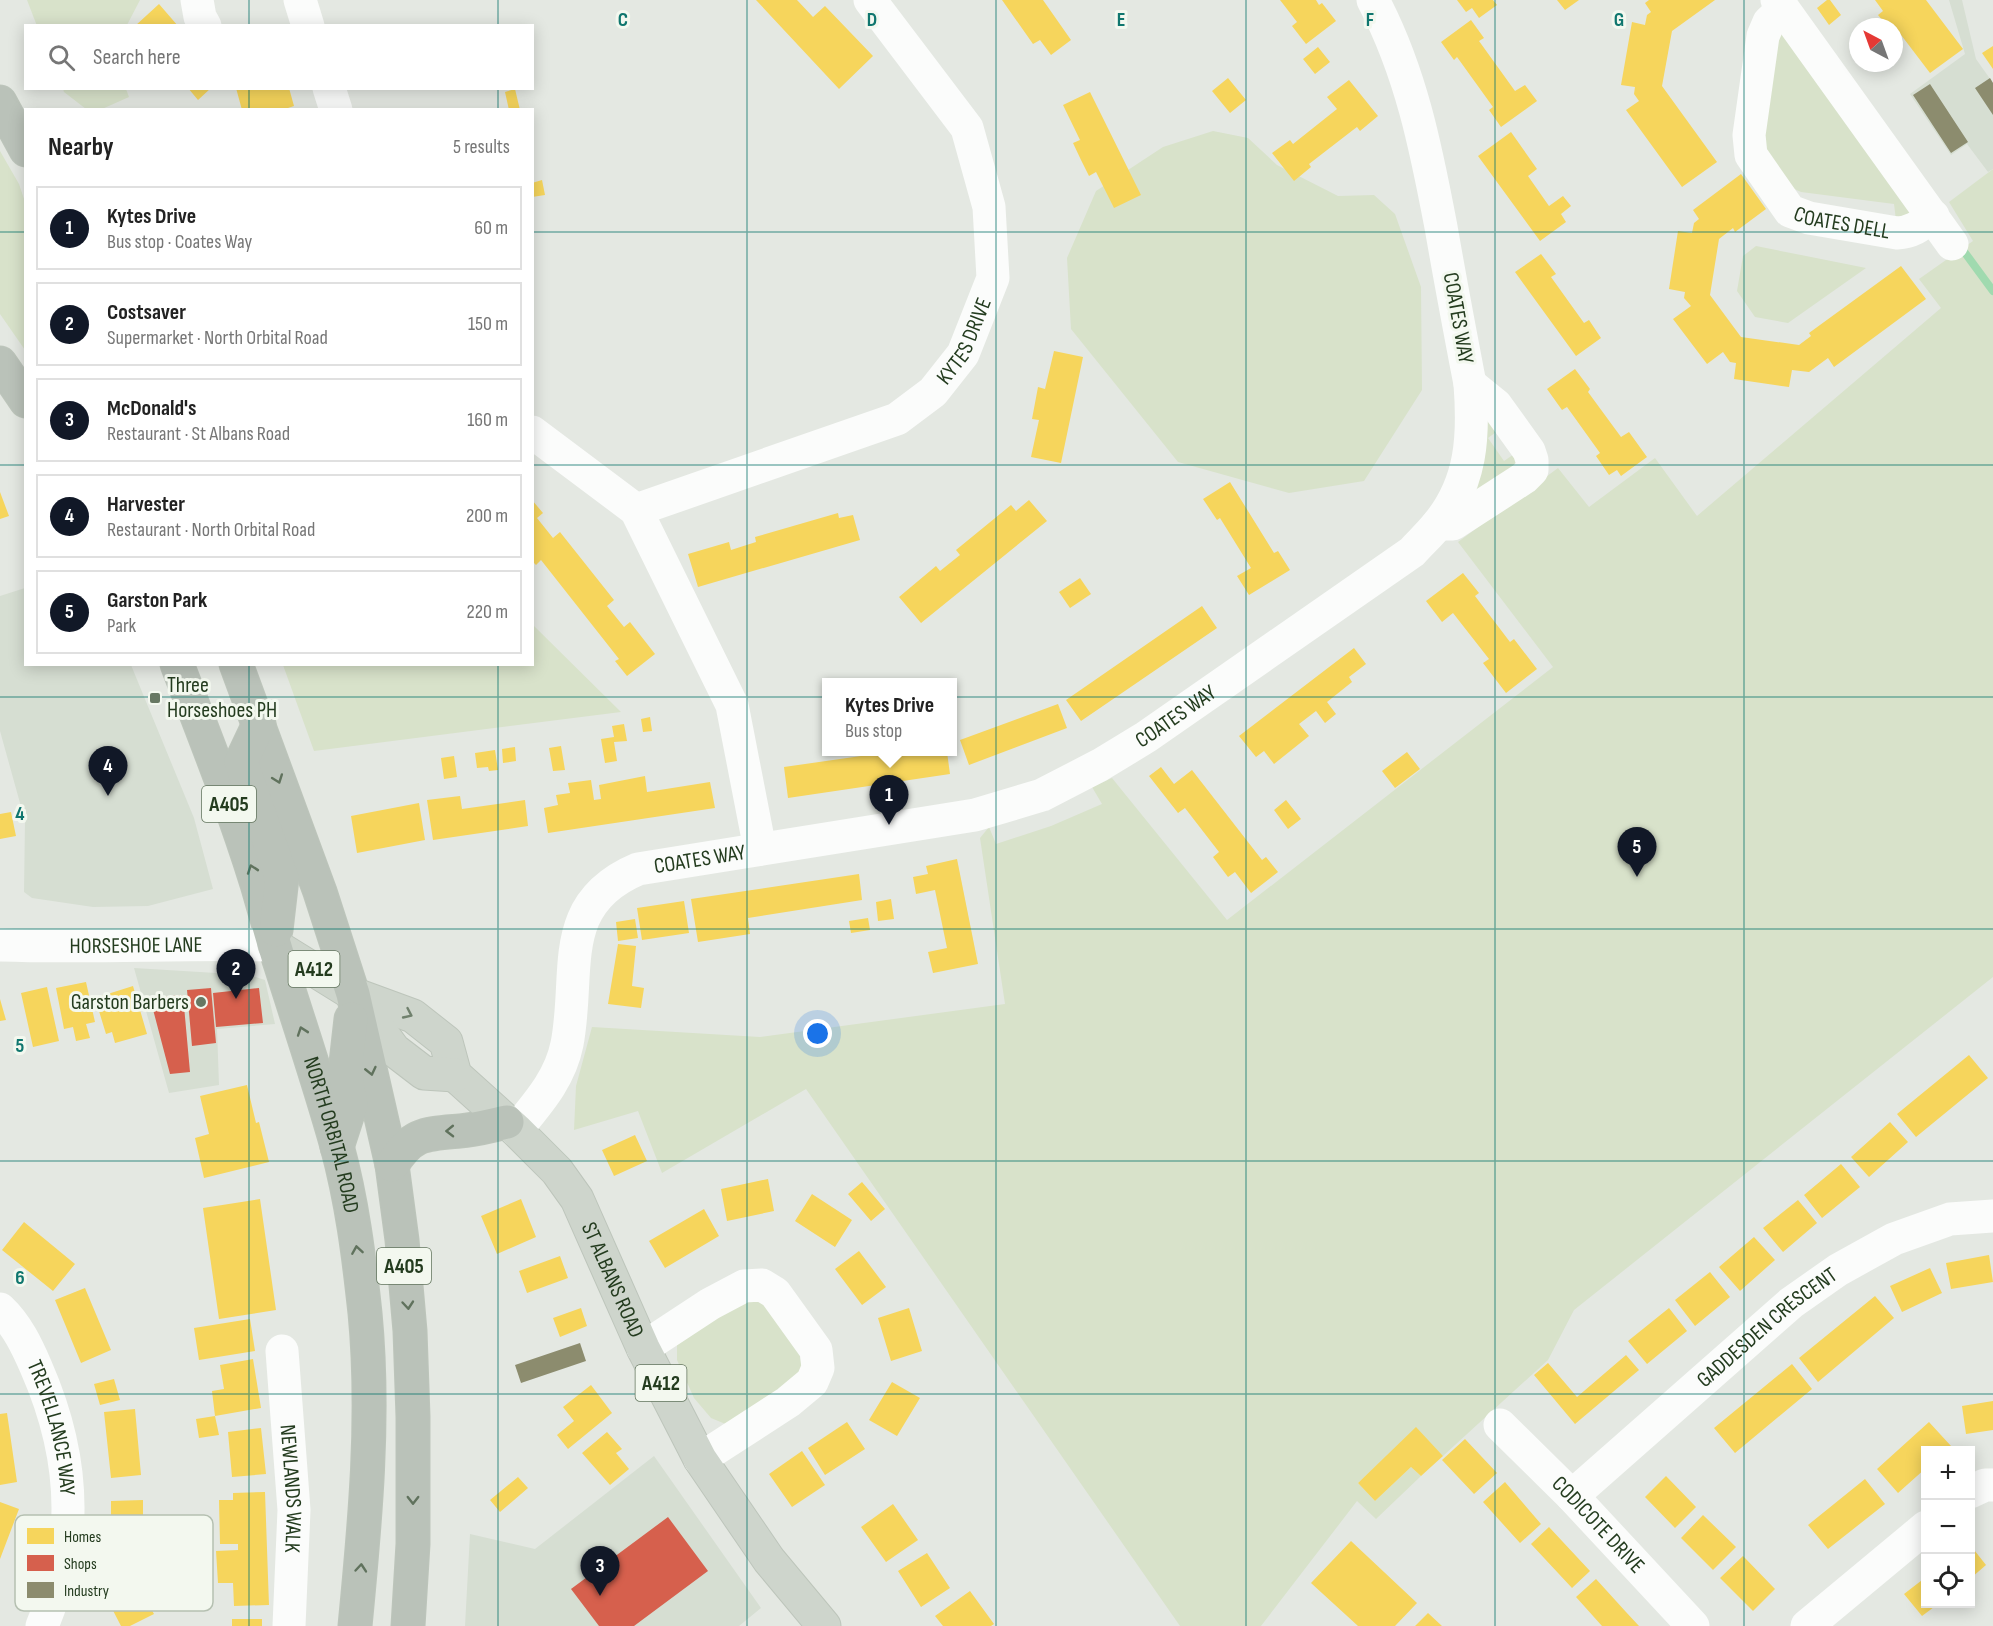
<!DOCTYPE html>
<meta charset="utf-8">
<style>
:root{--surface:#fff;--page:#f6f6f6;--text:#222;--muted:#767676;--line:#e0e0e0;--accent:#111827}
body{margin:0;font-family:"Sofia Sans Condensed",sans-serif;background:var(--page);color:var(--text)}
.controls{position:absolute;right:18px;bottom:18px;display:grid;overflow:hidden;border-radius:0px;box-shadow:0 3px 15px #0003}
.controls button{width:54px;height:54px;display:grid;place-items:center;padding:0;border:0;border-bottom:2px solid var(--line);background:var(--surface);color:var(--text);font:30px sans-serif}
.compass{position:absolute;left:1849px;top:18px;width:54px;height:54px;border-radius:50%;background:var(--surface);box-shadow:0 3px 15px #0003;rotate:319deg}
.you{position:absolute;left:818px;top:1034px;width:21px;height:21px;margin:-15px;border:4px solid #fff;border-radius:50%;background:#1a73e8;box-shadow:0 0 0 9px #1a73e833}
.badge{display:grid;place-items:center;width:39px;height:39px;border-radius:50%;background:var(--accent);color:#fff;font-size:20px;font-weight:700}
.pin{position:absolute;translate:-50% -50px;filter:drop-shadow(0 2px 3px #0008)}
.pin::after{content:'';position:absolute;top:32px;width:21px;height:18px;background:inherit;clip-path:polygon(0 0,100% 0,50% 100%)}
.popup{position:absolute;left:822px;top:678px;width:135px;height:78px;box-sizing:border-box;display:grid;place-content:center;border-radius:0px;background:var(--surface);filter:drop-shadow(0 2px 4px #0005);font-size:20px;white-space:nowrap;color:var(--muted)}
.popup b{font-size:22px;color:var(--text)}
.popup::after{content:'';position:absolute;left:50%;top:100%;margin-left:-12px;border:12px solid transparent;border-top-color:var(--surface)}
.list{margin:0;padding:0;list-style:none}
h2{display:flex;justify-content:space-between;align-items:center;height:78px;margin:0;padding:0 24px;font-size:26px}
h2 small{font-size:20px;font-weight:400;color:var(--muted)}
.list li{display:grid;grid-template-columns:39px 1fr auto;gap:18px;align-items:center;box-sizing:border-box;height:84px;margin:0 12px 12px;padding:0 12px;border:2px solid var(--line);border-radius:0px}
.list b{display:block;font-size:22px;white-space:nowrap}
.list p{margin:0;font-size:20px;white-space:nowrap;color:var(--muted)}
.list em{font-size:20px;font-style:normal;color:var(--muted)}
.icon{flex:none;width:33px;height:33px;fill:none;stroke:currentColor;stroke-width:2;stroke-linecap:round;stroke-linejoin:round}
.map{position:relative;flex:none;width:1993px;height:1626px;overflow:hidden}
.search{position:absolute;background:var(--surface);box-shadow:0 3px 15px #0003;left:24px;top:24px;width:510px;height:66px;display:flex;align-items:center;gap:15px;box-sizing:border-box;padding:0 21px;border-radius:0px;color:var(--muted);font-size:22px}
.panel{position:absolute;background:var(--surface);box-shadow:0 3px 15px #0003;left:24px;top:108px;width:510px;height:558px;border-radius:0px}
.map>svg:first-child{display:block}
</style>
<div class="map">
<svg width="1993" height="1626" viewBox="0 0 1993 1626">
<rect width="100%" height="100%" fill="#e4e8e2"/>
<path fill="#d6ded2" d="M1949 0H1962L1976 59 1993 83V169L1988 172 1967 144 1951 155 1910 94 1965 54Z
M25 588 26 664 131 665 194 818 213 889 148 906 93 907 32 898 24 892 25 821 0 731V596Z
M134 968 249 975 265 980 275 1024 217 1029 219 1085 169 1093Z
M654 1456 761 1608 739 1626H465L470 1534 535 1549Z"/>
<path fill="#d8e2ca" d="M27 0H140L127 25 37 26Z
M1784 32 1911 214 1896 220 1894 204 1801 192 1790 187 1767 159 1758 127 1774 36Z
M63 89H126L129 97 102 109H86L64 92Z
M1213 131 1248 138 1277 165 1338 196 1374 195 1395 214 1421 287 1422 390 1364 481 1289 493 1178 462 1071 329 1067 258 1096 191 1163 147Z
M0 151 19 184 25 202V350L0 314Z
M1993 169V977L1574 1310 1548 1360 1443 1456 1416 1428 1358 1483 1375 1501 1411 1467 1421 1476 1376 1519 1357 1501 1261 1626H1180L806 1089 662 1173 638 1111 574 1130 576 1086 592 1027 760 1037 1005 1004 980 838 989 827 996 844 1051 826 1102 804 1092 787 1112 778 1227 920 1553 667 1458 542 1558 468 1589 507 1655 458 1697 516 1941 308 1919 279 1973 241 1949 202Z
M1756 246 1866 268 1788 323 1755 317 1737 291 1743 256Z
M1482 415 1503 427 1488 438 1504 461 1520 450 1525 462 1466 496Z
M533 625 621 712 314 751 283 665 532 664Z
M749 1297 770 1303 799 1350 803 1374 735 1428 711 1418 694 1398 677 1360V1345Z"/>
<path fill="#f6d55c" d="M756 0H797L813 17 825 6 873 56 839 89Z
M1002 0H1043L1071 40 1051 55 1040 40 1033 44Z
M1280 0H1316L1319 5 1322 3 1336 21 1306 44 1292 26 1297 22Z
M1457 0H1493L1497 5 1479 18 1472 8 1466 12Z
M1557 0H1579L1565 10Z
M1649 0H1715L1672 31 1662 86 1717 162 1682 187 1626 110 1639 101 1634 94 1635 87 1621 85 1632 22 1645 25 1647 15 1651 12 1645 3Z
M1827 0H1830L1841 15 1829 25 1817 8Z
M1875 0H1926L1963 49 1930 73 1895 27H1888L1878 15 1883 11Z
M159 4 178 26H135Z
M1471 20 1484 38 1479 41 1515 91 1525 85 1537 101 1501 127 1489 110 1493 107 1457 57 1454 60 1441 42Z
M1993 46V69L1982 53Z
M1318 47 1330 62 1315 74 1303 59Z
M1228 78 1246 100 1230 113 1212 91Z
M1349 80 1378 116 1360 131 1357 127 1353 130 1309 164 1311 167 1294 181 1272 153 1290 140 1293 144 1337 109 1327 97Z
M188 88H211L198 100Z
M236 88H289L294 106 282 110H242Z
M515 89 520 110H509L505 92Z
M1090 92 1141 195 1114 208 1096 172 1089 176 1081 160 1073 143 1080 140 1063 105Z
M1511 132 1537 169 1528 176 1549 206 1563 196 1571 206 1561 214 1566 222 1540 241 1478 156Z
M1741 174 1766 209 1735 232 1733 228 1719 239 1710 295 1741 337 1799 345 1811 336 1809 333 1901 266 1926 299 1834 367 1828 358 1809 372 1792 370 1789 387 1734 379 1736 363 1730 362 1723 352 1707 364 1673 319 1691 306 1684 298 1685 292 1669 289 1678 231 1692 233 1694 223 1699 219 1693 210Z
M542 180 545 195 532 197V183Z
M1541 254 1556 274 1551 277 1584 323 1589 320 1601 338 1576 356 1515 272Z
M1054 351 1083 357 1061 463 1031 457 1039 420 1032 419 1038 387 1045 389Z
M1575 369 1590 389 1588 392 1621 437 1629 432 1647 457 1621 476 1617 470 1609 475 1596 456 1600 453 1567 407 1562 410 1547 389Z
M1230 482 1274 553 1278 551 1290 570 1249 595 1237 576 1251 568 1220 518 1217 520 1203 499Z
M0 492 9 516 0 519Z
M532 500 543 513 537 518 553 538 560 532 614 600 607 606 624 627 630 622 655 654 627 676 615 661 619 659 541 560 536 565 532 561Z
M1029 500 1047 521 921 623 899 597 936 566 940 571 960 555 956 550 1011 505 1016 511Z
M838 513 839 518 853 515 860 540 698 587 688 554 729 542 731 550 756 542 755 537Z
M1463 573 1479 593 1475 596 1510 642 1514 639 1537 669 1506 693 1483 663 1489 659 1453 613 1442 622 1426 601Z
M1080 578 1091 594 1070 608 1059 592Z
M1202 606 1217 628 1081 721 1066 700Z
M1354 648 1366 664 1349 677 1352 682 1327 702 1336 714 1325 723 1316 711 1299 724 1309 736 1274 764 1264 751 1256 757 1239 736Z
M1058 704 1067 728 969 765 960 740Z
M650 717 652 731 643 732 641 719Z
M624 724 627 741 614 742 617 761 605 763 601 739 614 737 612 726Z
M561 746 565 770 553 771 549 748Z
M515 747 516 761 503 763 502 749Z
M495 750 498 770 489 771 488 767 477 768 475 753Z
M889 752H947L950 774 788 798 784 767Z
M1407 752 1420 769 1395 788 1382 771Z
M454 756 457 777 444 779 441 758Z
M1161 767 1174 784 1192 770 1262 860 1266 857 1278 872 1251 893 1235 872 1228 877 1213 857 1219 852 1185 808 1178 813 1149 776Z
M645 776 647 792 710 782 715 808 548 833 544 808 558 805 556 795 570 793 568 783 591 780 594 800 601 799 599 785Z
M460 796 462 809 525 800 528 826 433 840 427 800Z
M1286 800 1301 819 1288 829 1274 810Z
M419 803 425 840 357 853 351 816Z
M11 812 16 836 0 839V814Z
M957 859 978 964 933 973 928 952 947 948 935 890 916 894 913 877 928 874 926 866Z
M859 874 862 900 748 918 750 934 698 942 691 899Z
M891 899 894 919 878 921 876 902Z
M684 901 689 933 642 940 637 908Z
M868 918 870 930 851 933 849 921Z
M635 919 638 938 618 941 616 922Z
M618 944 636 946 632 986 644 988 641 1008 608 1004Z
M86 982 95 1022 86 1024 90 1038 76 1041 73 1027 64 1029 56 988Z
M133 986 147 1034 115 1043 112 1032 106 1034 95 998Z
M47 987 59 1041 33 1047 21 993Z
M0 999 6 1020 0 1021Z
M1969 1055 1988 1078 1916 1137 1897 1114Z
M247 1085 256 1123 259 1122 269 1162 204 1178 195 1138 209 1134 200 1096Z
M1890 1122 1908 1142 1869 1177 1851 1157Z
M635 1135 647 1161 614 1176 602 1150Z
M1841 1164 1860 1187 1822 1218 1804 1195Z
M768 1179 774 1211 727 1221 721 1189Z
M862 1182 885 1209 871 1221 848 1194Z
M812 1194 852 1220 835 1247 795 1221Z
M260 1199 276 1310 219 1319 203 1208Z
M521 1199 536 1237 497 1254 481 1216Z
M1798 1200 1817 1223 1783 1252 1763 1228Z
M704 1209 719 1236 665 1268 649 1241Z
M24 1222 75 1264 53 1291 2 1250Z
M1754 1237 1775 1260 1740 1291 1719 1267Z
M859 1251 886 1287 862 1305 835 1269Z
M1989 1255 1993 1282 1951 1289 1946 1263Z
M560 1256 568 1278 527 1293 519 1271Z
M1930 1268 1942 1293 1902 1312 1890 1286Z
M1710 1272 1730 1297 1695 1326 1675 1300Z
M85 1288 111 1350 81 1363 55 1300Z
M1875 1296 1894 1318 1818 1382 1799 1358Z
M581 1308 587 1326 560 1337 553 1318Z
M909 1308 922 1351 891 1361 878 1318Z
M1669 1308 1687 1331 1647 1364 1628 1341Z
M250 1319 255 1351 199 1360 194 1328Z
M1626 1355 1639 1370 1575 1424 1534 1375 1548 1363 1577 1397Z
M253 1359 261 1408 215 1416 212 1391 224 1389 220 1365Z
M1792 1364 1812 1389 1735 1453 1714 1428Z
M114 1379 120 1400 100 1405 94 1384Z
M892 1382 920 1398 897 1436 869 1420Z
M591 1385 612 1413 568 1449 557 1435 574 1421 563 1407Z
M1993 1401V1430L1966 1434 1962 1406Z
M135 1409 141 1475 111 1478 104 1412Z
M7 1413 17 1482 0 1485V1414Z
M215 1416 219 1435 199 1438 196 1419Z
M847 1422 865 1449 825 1475 808 1448Z
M1929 1422 1951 1446 1946 1450H1926V1468L1898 1493 1877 1469Z
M1416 1427 1443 1456 1421 1476 1411 1467 1375 1501 1358 1483Z
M261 1428 266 1474 232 1477 228 1432Z
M607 1432 622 1449 616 1453 629 1469 610 1485 582 1453Z
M1465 1439 1497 1473 1474 1494 1442 1460Z
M802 1451 825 1485 792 1507 769 1474Z
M1666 1476 1696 1507 1675 1528 1645 1497Z
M518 1477 528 1488 500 1512 490 1500Z
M1865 1479 1885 1504 1828 1549 1808 1525Z
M1505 1482 1541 1524 1520 1543 1483 1502Z
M265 1492 269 1605 234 1606 233 1583H218L216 1551 238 1550V1544H220L219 1500H233V1493Z
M143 1500V1564L111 1565V1501Z
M0 1502 19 1509 0 1559Z
M893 1504 918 1540 886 1562 861 1527Z
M1703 1515 1736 1547 1713 1570 1681 1538Z
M1549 1527 1590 1571 1572 1588 1531 1544Z
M1351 1541 1417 1603 1395 1626H1358L1311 1583Z
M1971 1546 1986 1565 1971 1578Z
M927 1553 950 1588 921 1607 898 1571Z
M1743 1556 1775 1589 1753 1611 1720 1578Z
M1926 1577V1604H1938L1922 1616 1904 1594Z
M1596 1579 1626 1612 1639 1626H1602L1576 1597Z
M136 1581 154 1614 130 1626H121L106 1597Z
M970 1591 994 1624 991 1626H943L935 1616Z
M1428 1613 1442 1626H1415Z
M232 1619H262V1626H232Z"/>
<path fill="#d6604d" d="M211 988 216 1043 192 1046 187 990Z
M259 988 263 1023 216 1027 213 993Z
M183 995 190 1072 170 1074 150 998Z
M668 1517 708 1571 634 1626H599L571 1589Z"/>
<path fill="#8c8c6e" d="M1990 78 1993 83V115L1975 88Z
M1930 84 1968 142 1951 153 1913 95Z
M580 1343 586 1361 521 1383 515 1365Z"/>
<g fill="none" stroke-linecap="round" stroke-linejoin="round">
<path stroke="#a0daaf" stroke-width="8" d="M1960 246 1993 291"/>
<g stroke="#bdc5bb" stroke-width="35">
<g id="major">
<path id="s9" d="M274 945 353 994 413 1016 446 1042 455 1075 516 1130 557 1171 577 1199 643 1348 700 1459 769 1560 824 1626"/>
<path d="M353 994 394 1050 424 1073 455 1075"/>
</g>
</g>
<g stroke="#bdc5bb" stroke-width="35">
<g id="highway">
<path d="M0 102 26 150"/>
<path d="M0 363 26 401"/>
<path id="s10" d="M177 664C205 737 234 810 257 884 265 911 272 939 281 966 300 1026 320 1085 337 1146 352 1201 359 1257 365 1313 375 1417 365 1523 355 1626"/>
<path d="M236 664 320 892 353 994 392 1165 402 1240 410 1331 413 1417V1544L408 1626"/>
<path d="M259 724 241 762 282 878 276 930"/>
<path d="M337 1147 351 1104 345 1072 351 1019"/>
<path d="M392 1165C412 1133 425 1134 460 1131 476 1130 492 1125 507 1122"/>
</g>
</g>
<g stroke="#fbfcfb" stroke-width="33">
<path d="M197 0 200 17 205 26"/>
<path d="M300 0 308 26"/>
<path d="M1777 0 1952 244"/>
<path id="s1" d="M1783 9 1769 22 1763 36 1749 135 1751 155 1790 211 1809 218 1897 233C1913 232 1921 225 1933 216"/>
<path d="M329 88 336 110"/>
<path d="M532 432 636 510 732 705 760 849"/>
<path id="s2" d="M636 510 897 419 933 392 963 354 993 278 989 207 967 128 870 0"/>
<path d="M1438 524H1453L1524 478 1532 470V460L1529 451 1496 405 1470 384"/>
<path id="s3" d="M0 945C91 948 183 943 274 945"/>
<path id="s4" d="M516 1130C538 1103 560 1079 567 1044 581 972 555 904 638 869L975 815 1042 795 1100 765 1146 737 1412 552C1420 543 1430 534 1437 525 1472 483 1474 436 1470 384 1460 332 1450 279 1441 227 1426 148 1411 72 1373 0"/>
<path id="s5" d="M0 1309C17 1325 27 1346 36 1367 62 1426 75 1491 64 1556 60 1579 51 1604 42 1626"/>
<path d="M643 1348 710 1304 744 1286 762 1285 775 1293 816 1350 818 1368 812 1382 788 1402 700 1459"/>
<path id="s6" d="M282 1351 294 1510 289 1626"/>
<path id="s7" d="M1500 1425 1572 1496 1693 1626"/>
<path d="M1970 1492 1985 1485H1993"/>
<path id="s8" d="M1572 1496 1791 1303 1838 1270 1894 1239 1950 1219 1993 1216"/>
<path d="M1807 1626 1926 1527"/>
</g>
<use href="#major" stroke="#ced5cc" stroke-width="33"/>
<use href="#highway" stroke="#bac2b9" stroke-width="33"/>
</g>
<defs><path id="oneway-chevron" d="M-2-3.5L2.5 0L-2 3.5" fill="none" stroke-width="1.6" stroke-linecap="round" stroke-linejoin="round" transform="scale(1.5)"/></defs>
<g stroke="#60725d">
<use href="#oneway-chevron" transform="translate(278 779) rotate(70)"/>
<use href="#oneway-chevron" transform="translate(252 869) rotate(-109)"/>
<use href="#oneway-chevron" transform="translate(302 1031) rotate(-109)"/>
<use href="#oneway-chevron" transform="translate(371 1071) rotate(77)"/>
<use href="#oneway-chevron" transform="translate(450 1131) rotate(179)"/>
<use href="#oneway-chevron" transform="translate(357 1250) rotate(-99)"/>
<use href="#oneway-chevron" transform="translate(408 1305) rotate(85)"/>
<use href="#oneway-chevron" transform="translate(413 1500) rotate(90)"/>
<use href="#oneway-chevron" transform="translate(361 1568) rotate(-85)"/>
</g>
<use stroke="#70816d" href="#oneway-chevron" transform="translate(408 1014) rotate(25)"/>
<path fill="none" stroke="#0f766e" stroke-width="1.5" stroke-opacity="0.55" d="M249 0V26M498 0V26M747 0V1626M996 0V1626M1246 0V1626M1495 0V1626M1744 0V1626M249 88V110M498 88V110M0 232H26M532 232H1993M0 465H26M532 465H1993M249 664V1626M498 664V1626M0 697H1993M0 929H1993M0 1161H1993M0 1394H1993"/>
<g fill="#677863" stroke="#f3f8ef" stroke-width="2">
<rect x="149" y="692" width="12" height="12" rx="3"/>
<circle cx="201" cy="1002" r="6"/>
</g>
<g text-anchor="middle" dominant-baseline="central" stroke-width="6" stroke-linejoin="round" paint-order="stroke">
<g fill="#f3f8ef" stroke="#62745d" stroke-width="1.5">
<rect x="202" y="786" width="54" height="36" rx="4.5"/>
<rect x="288.5" y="951" width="51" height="36" rx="4.5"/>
<rect x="377" y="1248" width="54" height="36" rx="4.5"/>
<rect x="635.5" y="1365" width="51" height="36" rx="4.5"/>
</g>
<g font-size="21" font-weight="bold" fill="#243c1f">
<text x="229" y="804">A405</text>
<text x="314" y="969">A412</text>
<text x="404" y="1266">A405</text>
<text x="661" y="1383">A412</text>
</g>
<g font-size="22" fill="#243c1f" stroke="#f3f8ef">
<text stroke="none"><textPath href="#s1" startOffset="276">COATES DELL</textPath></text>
<text transform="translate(1458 318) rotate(80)">COATES WAY</text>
<text stroke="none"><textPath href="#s2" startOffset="382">KYTES DRIVE</textPath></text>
<text stroke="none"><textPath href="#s4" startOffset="870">COATES WAY</textPath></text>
<text stroke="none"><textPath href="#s4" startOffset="366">COATES WAY</textPath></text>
<text stroke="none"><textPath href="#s3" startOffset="136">HORSESHOE LANE</textPath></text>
<text stroke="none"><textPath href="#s10" startOffset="496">NORTH ORBITAL ROAD</textPath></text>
<text stroke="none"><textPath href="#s9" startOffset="496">ST ALBANS ROAD</textPath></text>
<text stroke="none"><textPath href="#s8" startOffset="258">GADDESDEN CRESCENT</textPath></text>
<text stroke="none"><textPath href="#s5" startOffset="132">TREVELLANCE WAY</textPath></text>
<text stroke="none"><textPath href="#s6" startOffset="138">NEWLANDS WALK</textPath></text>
<text stroke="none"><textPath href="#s7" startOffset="140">CODICOTE DRIVE</textPath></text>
</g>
<g font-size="22" fill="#243c1f" stroke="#f3f8ef" text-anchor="start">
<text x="167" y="685">Three<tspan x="167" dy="25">Horseshoes PH</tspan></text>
<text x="189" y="1002" text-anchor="end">Garston Barbers</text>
</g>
</g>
<rect x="15" y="1515" width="198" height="96" rx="9" fill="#f3f8ef" stroke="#b5c0b1" stroke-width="1.5"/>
<rect x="27" y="1528" width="27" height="16" fill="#f6d55c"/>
<rect x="27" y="1555" width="27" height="16" fill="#d6604d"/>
<rect x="27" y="1582" width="27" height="16" fill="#8c8c6e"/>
<g font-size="16" fill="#243c1f">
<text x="64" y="1542">Homes</text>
<text x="64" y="1569">Shops</text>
<text x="64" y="1596">Industry</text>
</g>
<g font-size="20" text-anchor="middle" font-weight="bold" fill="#0f766e" stroke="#f3f8ef" stroke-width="6" stroke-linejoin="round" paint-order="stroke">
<text x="623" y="26">C</text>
<text x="872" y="26">D</text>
<text x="1121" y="26">E</text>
<text x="1370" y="26">F</text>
<text x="1619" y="26">G</text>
<text x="20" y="820">4</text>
<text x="20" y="1052">5</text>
<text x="20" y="1284">6</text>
</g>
</svg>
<div class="controls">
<button>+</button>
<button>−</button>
<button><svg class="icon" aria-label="locate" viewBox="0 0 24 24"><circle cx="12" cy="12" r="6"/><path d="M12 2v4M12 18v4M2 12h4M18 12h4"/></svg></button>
</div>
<svg class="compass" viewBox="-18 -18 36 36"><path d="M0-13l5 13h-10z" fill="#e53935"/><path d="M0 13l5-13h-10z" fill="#767676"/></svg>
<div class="you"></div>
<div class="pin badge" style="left:889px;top:825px">1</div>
<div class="popup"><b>Kytes Drive</b>Bus stop</div>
<div class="pin badge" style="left:236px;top:999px">2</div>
<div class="pin badge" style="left:600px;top:1596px">3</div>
<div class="pin badge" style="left:108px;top:796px">4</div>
<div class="pin badge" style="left:1637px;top:877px">5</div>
<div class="search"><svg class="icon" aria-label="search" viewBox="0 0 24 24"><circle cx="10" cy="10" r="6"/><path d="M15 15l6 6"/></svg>Search here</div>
<section class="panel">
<h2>Nearby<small>5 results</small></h2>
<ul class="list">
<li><span class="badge">1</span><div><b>Kytes Drive</b><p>Bus stop · Coates Way</p></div><em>60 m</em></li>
<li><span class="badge">2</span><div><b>Costsaver</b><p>Supermarket · North Orbital Road</p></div><em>150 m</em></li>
<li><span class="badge">3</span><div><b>McDonald's</b><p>Restaurant · St Albans Road</p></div><em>160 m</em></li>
<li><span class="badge">4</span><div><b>Harvester</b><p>Restaurant · North Orbital Road</p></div><em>200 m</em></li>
<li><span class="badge">5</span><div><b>Garston Park</b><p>Park</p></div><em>220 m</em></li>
</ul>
</section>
</div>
